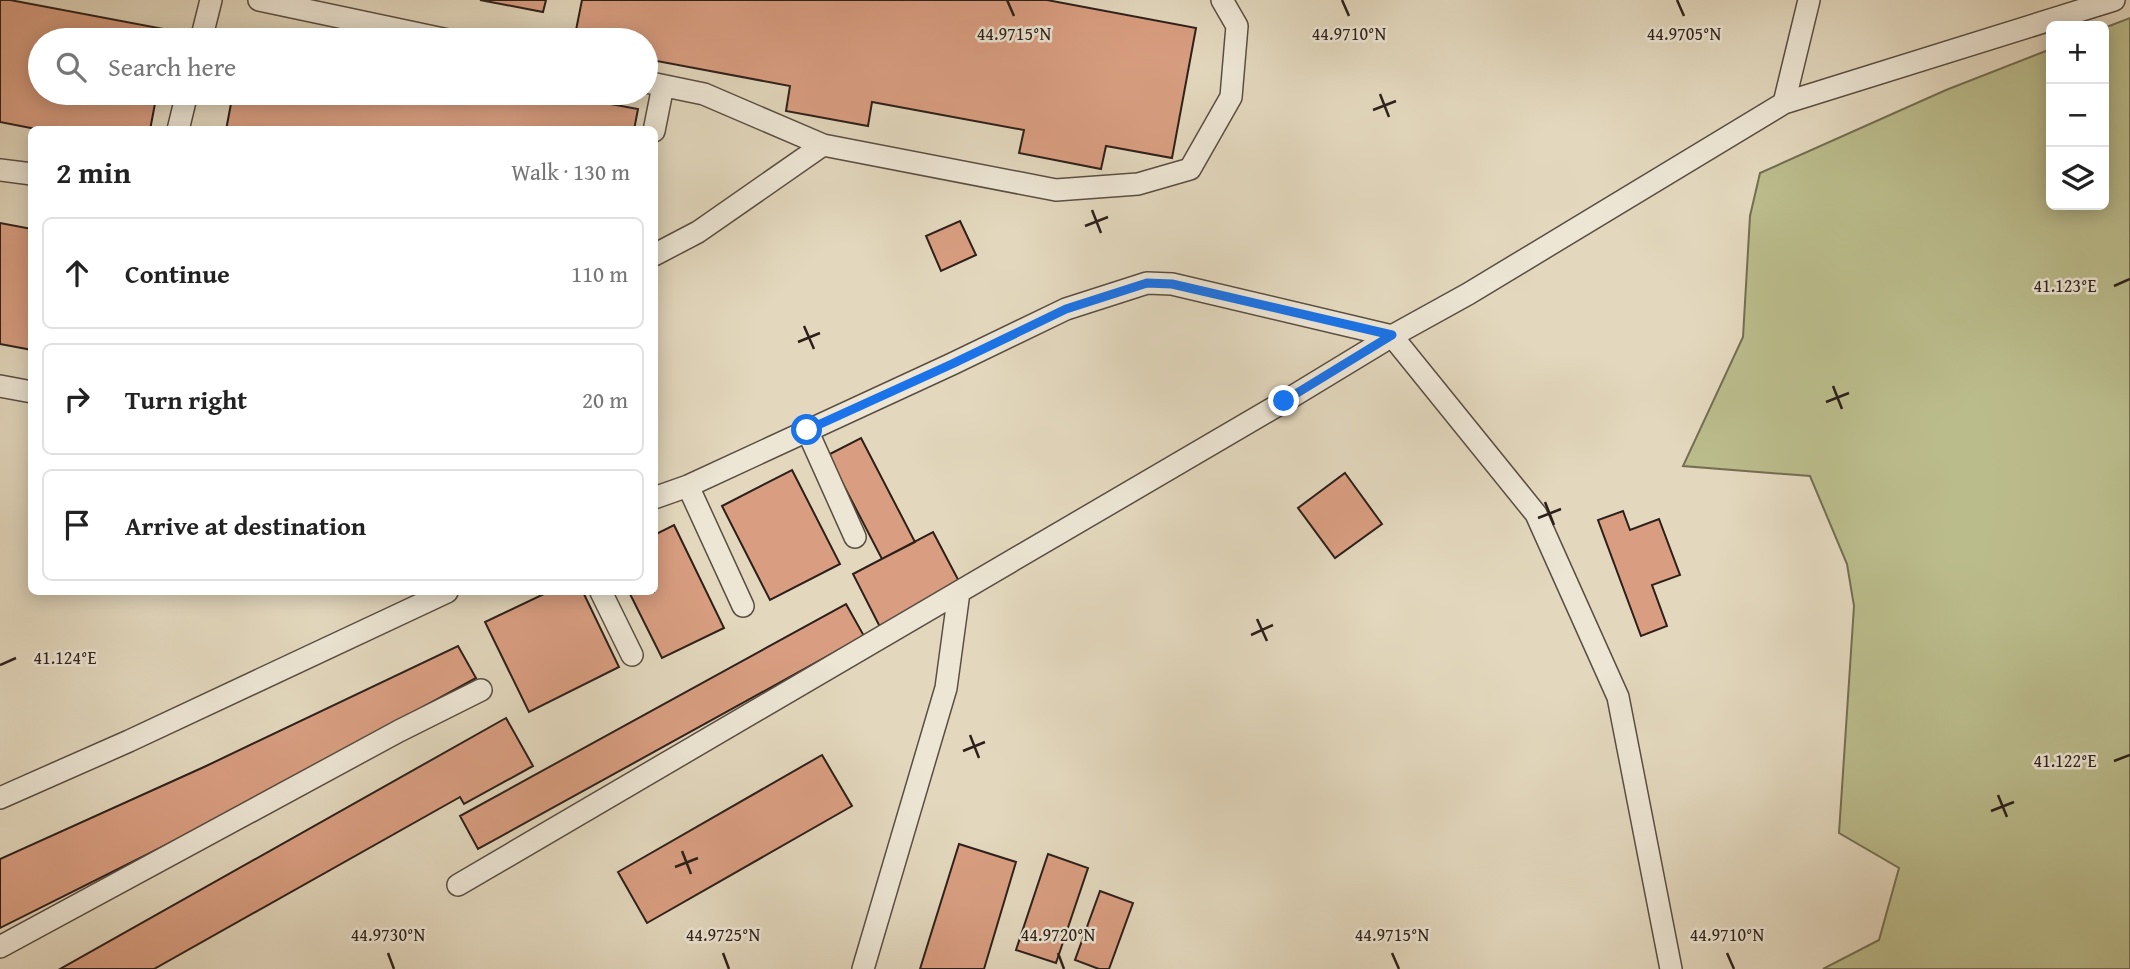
<!DOCTYPE html>
<meta charset="utf-8">
<style>
:root{--surface:#fff;--page:#f2f2f2;--text:#222;--muted:#767676;--line:#e0e0e0}
body{margin:0;font-family:"Gentium Book Plus",serif;background:var(--page);color:var(--text)}
.controls{position:absolute;right:21px;top:21px;display:grid;overflow:hidden;border-radius:10px;box-shadow:0 4px 18px #0003}
.controls button{width:63px;height:63px;display:grid;place-items:center;padding:0;border:0;border-bottom:2px solid var(--line);background:var(--surface);color:var(--text);font:35px sans-serif}
.stop{position:absolute;width:21px;height:21px;margin:-16px;border:5px solid #1a73e8;border-radius:50%;background:#fff}
.stop.end{background:#1a73e8;border-color:#fff;box-shadow:0 2px 7px #0008}
.list{margin:0;padding:0;list-style:none}
h2{display:flex;justify-content:space-between;align-items:center;height:91px;margin:0;padding:0 28px;font-size:30px}
h2 small{font-size:23px;font-weight:400;color:var(--muted)}
.list li{display:grid;grid-template-columns:46px 1fr auto;gap:21px;align-items:center;box-sizing:border-box;height:112px;margin:0 14px 14px;padding:0 14px;border:2px solid var(--line);border-radius:10px}
.list b{display:block;font-size:26px;white-space:nowrap}
.list em{font-size:23px;font-style:normal;color:var(--muted)}
.icon{flex:none;width:38px;height:38px;fill:none;stroke:currentColor;stroke-width:2;stroke-linecap:round;stroke-linejoin:round}
.map{position:relative;flex:none;width:2130px;height:969px;overflow:hidden}
.search{position:absolute;background:var(--surface);box-shadow:0 4px 18px #0003;left:28px;top:28px;width:630px;height:77px;display:flex;align-items:center;gap:18px;box-sizing:border-box;padding:0 24px;border-radius:38px;color:var(--muted);font-size:26px}
.panel{position:absolute;background:var(--surface);box-shadow:0 4px 18px #0003;left:28px;top:126px;width:630px;height:469px;border-radius:10px}
.map>svg:first-child{display:block}
</style>
<div class="map">
<svg width="2130" height="969" viewBox="0 0 2130 969">
<rect width="100%" height="100%" fill="#e3d8be"/>
<filter id="stains"><feTurbulence type="fractalNoise" baseFrequency=".00286" numOctaves="4"/><feColorMatrix values="0 0 0 0 .2 0 0 0 0 .09 0 0 0 0 .02 0 0 0 .5 -.17"/></filter>
<radialGradient id="worn" r=".72"><stop offset=".6" stop-color="#630" stop-opacity="0"/><stop offset="1" stop-color="#630" stop-opacity=".3"/></radialGradient>
<path fill="#bbbc8c" stroke="#746e53" stroke-width="2" d="M2130 18V969H1823L1879 940 1899 868 1839 833 1854 606 1847 564 1810 476 1683 466 1743 337 1750 216 1760 173 1946 90 2051 49V205H2104V28Z"/>
<path fill="#d99e81" stroke="#2d201a" stroke-width="2" d="M0 0H10L169 30 167 40H40V93H157L150 130H41L0 122Z
M480 0H546L543 12Z
M582 0H1047L1196 28 1172 158 1106 146 1101 169 1019 153 1024 130 872 102 868 126 786 111 790 86 646 59V40H574Z
M233 93H550L638 109 634 130H226Z
M960 221 976 255 941 271 926 236Z
M0 223 32 229V350L0 344Z
M861 438 915 542 882 559 828 455Z
M792 470 840 564 770 600 722 506Z
M1345 473 1382 524 1335 558 1298 508Z
M1623 511 1630 530 1659 519 1680 575 1652 585 1667 626 1641 636 1598 520Z
M674 525 724 628 662 658 629 592H654V535Z
M933 532 962 587 881 629 853 574Z
M548 592H583L619 667 529 712 485 622Z
M846 604 864 636 478 849 460 816Z
M458 646 476 678 222 817 0 928V859L204 767Z
M506 718 533 766 464 804 460 797 154 969H60Z
M822 755 852 806 647 923 618 872Z
M959 844 1016 862 984 969H920Z
M1048 854 1088 868 1056 963 1016 950Z
M1100 891 1133 903 1109 969H1099L1075 960Z"/>
<g fill="none" stroke-linecap="round" stroke-linejoin="round">
<g stroke="#5a4e43" stroke-width="24">
<path id="service" d="M259 0 448 40
M201 40 211 0
M646 82 704 94 823 145
M1784 103 2114 0
M178 130 187 93
M654 131 663 86
M0 170 32 174
M654 255 698 232 823 145 1056 190 1138 184 1190 169 1231 97 1237 26 1222 0
M0 386 32 392
M807 430 855 537
M688 486 743 606
M654 498 688 486 952 364 1066 309 1147 283 1172 284 1392 336 1468 294 1784 103 1809 0
M601 592 632 655
M0 798 129 741 447 592
M458 885 1285 401 1392 336 1536 514 1618 697 1671 969
M0 947 399 731 481 690
M863 969 946 688 959 592"/>
</g>
<use href="#service" stroke="#ede6d5" stroke-width="21"/>
</g>
<g fill="none" stroke-linecap="round" stroke-linejoin="round">
<path stroke="#1a73e8" stroke-width="9" d="M807 430 952 364 1066 309 1147 283 1172 284 1392 335 1284 401"/>
</g>
<path fill="none" stroke="#2d201a" stroke-width="2.5" d="M1007 0 1014 16M1342 0 1349 16M1677 0 1684 16M1380 94 1389 117M1373 110 1396 101M1092 210 1101 233M1085 226 1108 217M2114 286 2130 279M804 326 814 349M798 342 820 333M1833 386 1842 409M1826 402 1849 393M1545 502 1554 525M1538 518 1561 509M1257 619 1267 641M1251 635 1273 625M0 665 16 658M970 735 979 758M963 751 985 742M2114 761 2130 755M1998 795 2007 817M1991 811 2014 802M682 851 691 874M675 867 698 858M388 953 394 969M723 953 729 969M1058 953 1064 969M1392 953 1399 969M1727 953 1734 969"/>
<g font-size="18" text-anchor="middle" fill="#2d201a" stroke="#ede6d5" stroke-width="5" stroke-linejoin="round" paint-order="stroke">
<text x="1014" y="40">44.9715°N</text>
<text x="1349" y="40">44.9710°N</text>
<text x="1684" y="40">44.9705°N</text>
<text x="2065" y="292">41.123°E</text>
<text x="65" y="664">41.124°E</text>
<text x="2065" y="767">41.122°E</text>
<text x="388" y="941">44.9730°N</text>
<text x="723" y="941">44.9725°N</text>
<text x="1058" y="941">44.9720°N</text>
<text x="1392" y="941">44.9715°N</text>
<text x="1727" y="941">44.9710°N</text>
</g>
<rect width="100%" height="100%" filter="url(#stains)"/>
<rect width="100%" height="100%" fill="url(#worn)"/>
</svg>
<div class="controls">
<button>+</button>
<button>−</button>
<button><svg class="icon" aria-label="layers" viewBox="0 0 24 24"><path d="M12 4l9 5-9 5-9-5zM3 14l9 5 9-5"/></svg></button>
</div>
<div class="stop" style="left:807px;top:430px"></div>
<div class="stop end" style="left:1284px;top:401px"></div>
<div class="search"><svg class="icon" aria-label="search" viewBox="0 0 24 24"><circle cx="10" cy="10" r="6"/><path d="M15 15l6 6"/></svg>Search here</div>
<section class="panel">
<h2>2 min<small>Walk · 130 m</small></h2>
<ul class="list">
<li><svg class="icon" aria-label="ahead" viewBox="0 0 24 24"><path d="M12 20V5M6 11l6-6 6 6"/></svg><div><b>Continue</b></div><em>110 m</em></li>
<li><svg class="icon" aria-label="right" viewBox="0 0 24 24"><path d="M7 20v-9h11M14 6l5 5-5 5"/></svg><div><b>Turn right</b></div><em>20 m</em></li>
<li><svg class="icon" aria-label="arrive" viewBox="0 0 24 24"><path d="M6 21V4h12l-3 4 3 4H6"/></svg><div><b>Arrive at destination</b></div></li>
</ul>
</section>
</div>
